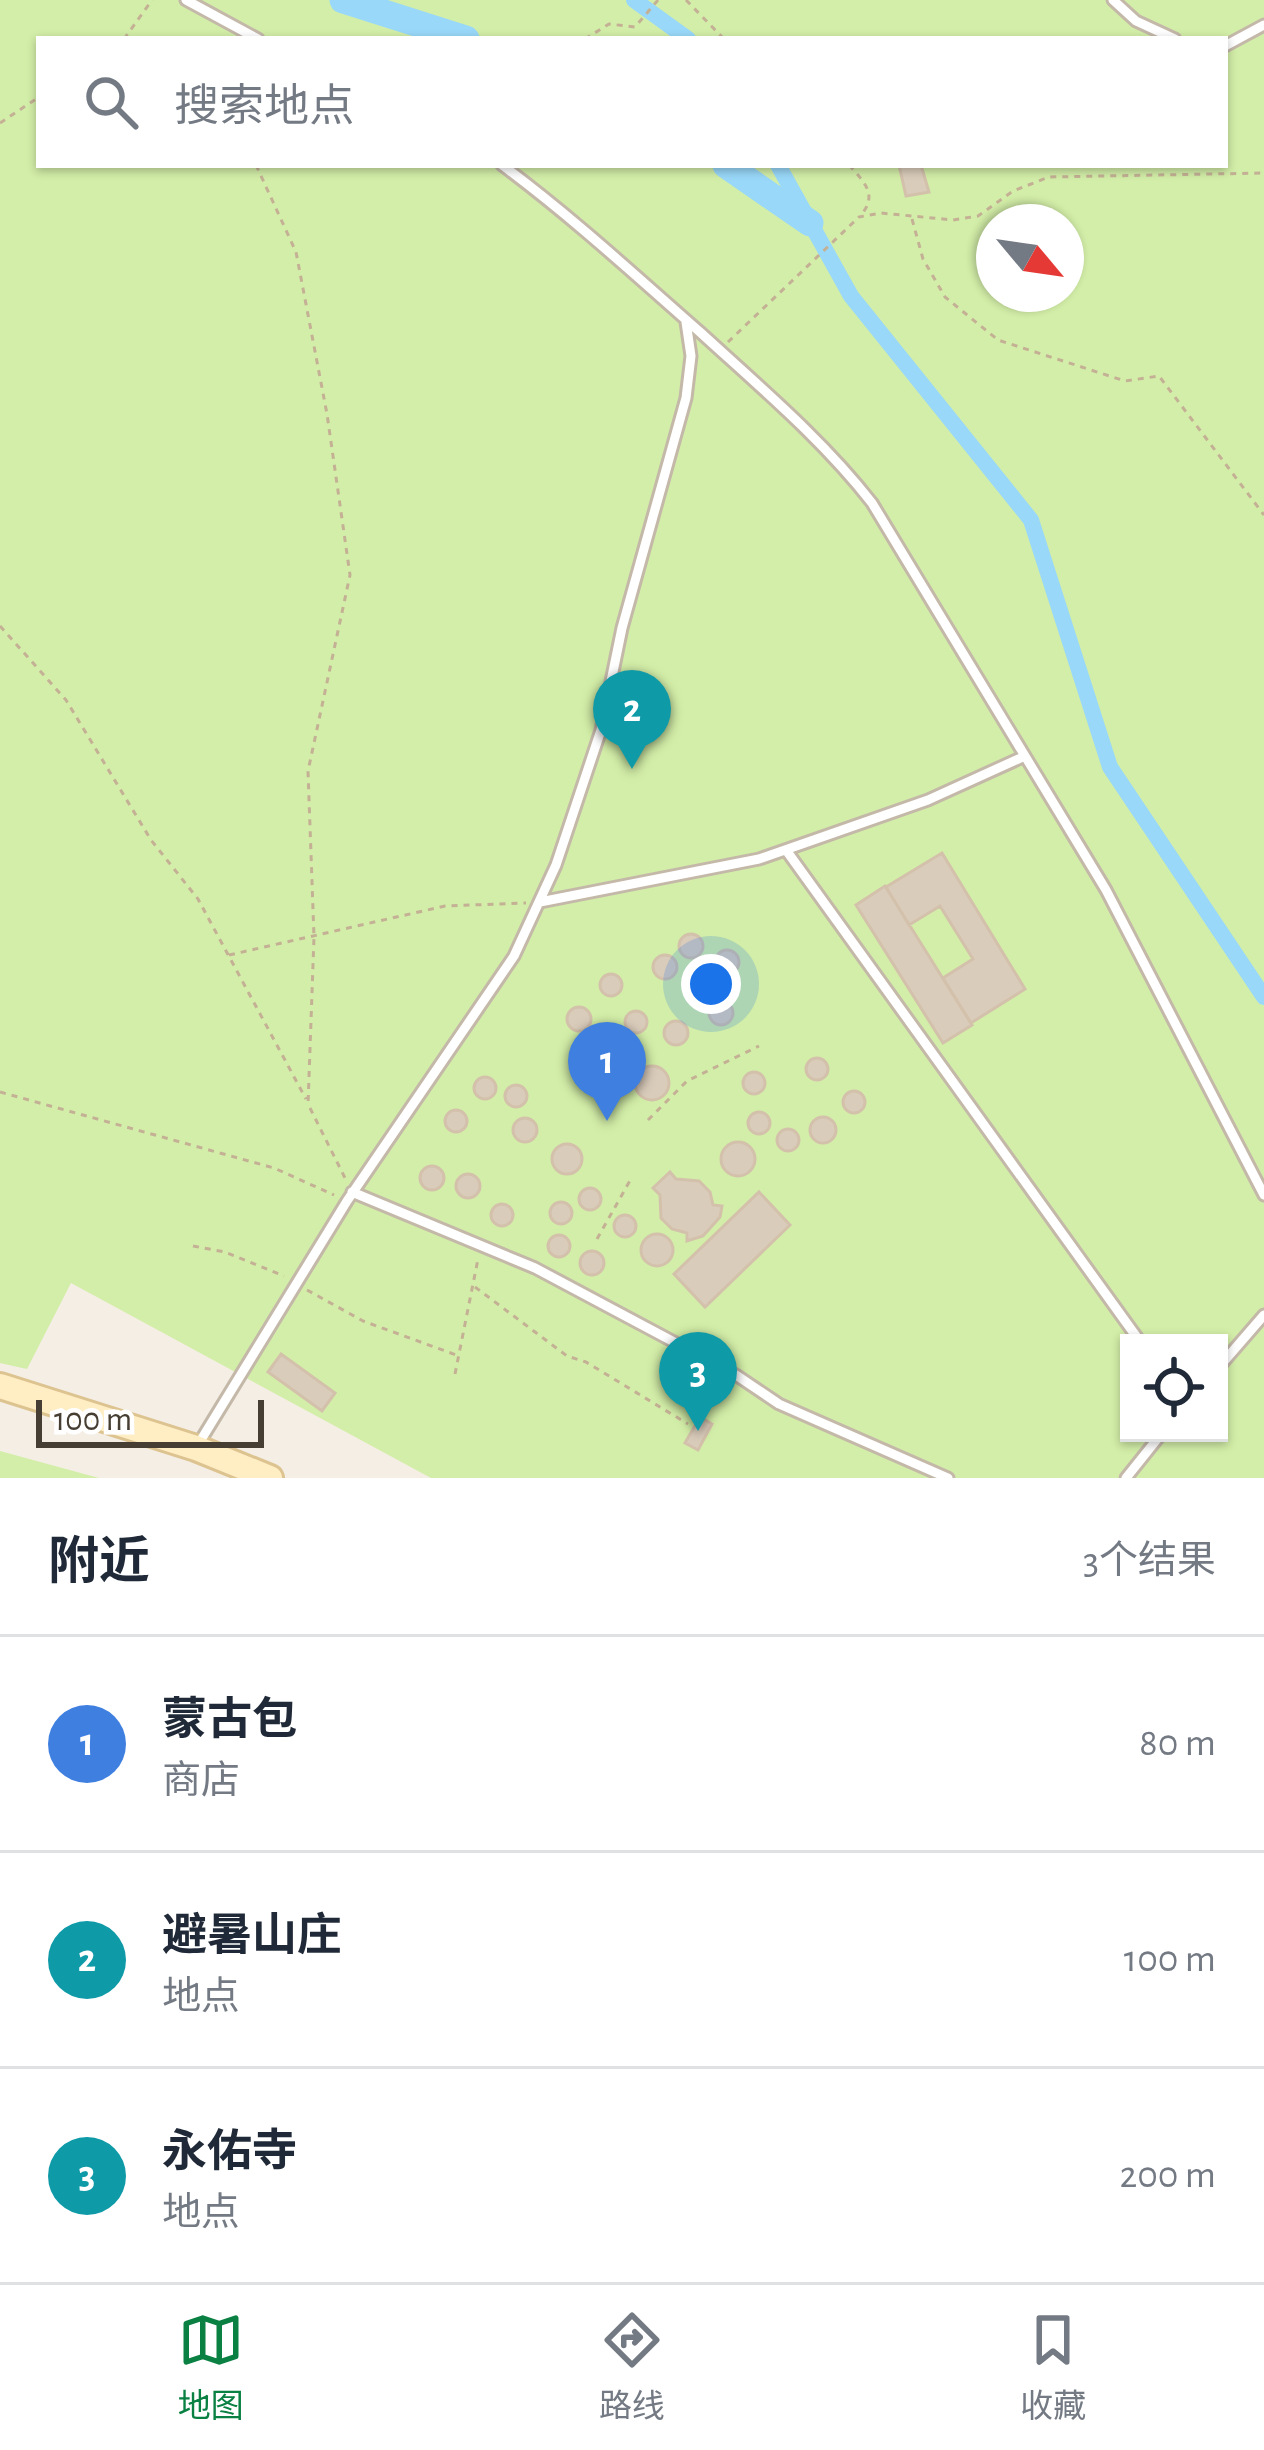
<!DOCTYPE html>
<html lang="zh">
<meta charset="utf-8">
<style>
:root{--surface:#fff;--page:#f6f6f7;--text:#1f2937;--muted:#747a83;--line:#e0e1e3;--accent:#0b8043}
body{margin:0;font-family:"Alegreya Sans","Noto Sans SC",sans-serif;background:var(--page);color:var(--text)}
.controls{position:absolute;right:36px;bottom:36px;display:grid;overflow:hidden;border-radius:0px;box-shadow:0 3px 9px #0004}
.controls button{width:108px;height:108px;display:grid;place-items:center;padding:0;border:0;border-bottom:3px solid var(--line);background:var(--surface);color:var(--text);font:60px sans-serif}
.compass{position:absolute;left:976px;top:204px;width:108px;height:108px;border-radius:50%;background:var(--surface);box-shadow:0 3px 9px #0004;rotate:119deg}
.scale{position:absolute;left:36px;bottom:30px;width:228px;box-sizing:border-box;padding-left:12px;border:6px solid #473e33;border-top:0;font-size:33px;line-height:42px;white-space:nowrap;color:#473e33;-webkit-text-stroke:9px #fff;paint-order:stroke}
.you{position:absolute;left:711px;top:984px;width:42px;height:42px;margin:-30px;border:9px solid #fff;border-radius:50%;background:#1a73e8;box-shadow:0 0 0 18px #1a73e833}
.badge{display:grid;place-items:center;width:78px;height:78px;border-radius:50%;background:var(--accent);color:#fff;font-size:39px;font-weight:700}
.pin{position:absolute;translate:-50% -99px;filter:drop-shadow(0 3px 6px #0008)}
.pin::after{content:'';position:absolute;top:63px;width:42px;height:36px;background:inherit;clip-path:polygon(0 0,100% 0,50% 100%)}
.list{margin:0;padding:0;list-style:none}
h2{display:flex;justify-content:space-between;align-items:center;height:156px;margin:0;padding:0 48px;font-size:51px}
h2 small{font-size:39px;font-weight:400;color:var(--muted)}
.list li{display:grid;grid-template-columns:78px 1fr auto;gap:36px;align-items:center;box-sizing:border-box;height:216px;padding:0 48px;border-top:3px solid var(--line)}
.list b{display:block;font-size:45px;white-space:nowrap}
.list p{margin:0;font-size:39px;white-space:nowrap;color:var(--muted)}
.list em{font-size:39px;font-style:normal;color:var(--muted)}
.icon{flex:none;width:66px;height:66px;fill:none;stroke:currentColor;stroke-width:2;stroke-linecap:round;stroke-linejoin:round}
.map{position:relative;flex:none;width:1264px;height:1478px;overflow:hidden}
.search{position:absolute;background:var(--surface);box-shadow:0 3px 9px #0004;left:36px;right:36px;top:36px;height:132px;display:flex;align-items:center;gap:30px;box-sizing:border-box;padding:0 42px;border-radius:0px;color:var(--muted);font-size:45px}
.sheet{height:804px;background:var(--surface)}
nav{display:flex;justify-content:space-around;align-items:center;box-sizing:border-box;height:168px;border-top:3px solid var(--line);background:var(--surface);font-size:33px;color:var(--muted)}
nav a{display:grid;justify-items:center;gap:6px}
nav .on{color:var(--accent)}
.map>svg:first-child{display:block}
</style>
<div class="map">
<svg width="1264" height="1478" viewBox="0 0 1264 1478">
<rect width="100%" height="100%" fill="#f4eee4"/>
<path fill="#d3eea8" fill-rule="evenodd" d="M0 0H1264V1478H431L71 1283 27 1369 0 1363ZM39 39H1225V165H39ZM994 222H1066V294H994ZM1129 1343H1219V1433H1129Z
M0 1451 99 1478H0Z"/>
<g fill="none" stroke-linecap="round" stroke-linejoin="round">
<path stroke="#99d8f9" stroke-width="16" d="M634 0 688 39
M778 165 851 296 1031 520 1110 767 1264 997"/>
<path stroke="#99d8f9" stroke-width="27" d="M343 0 466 39
M726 165 810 223"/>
</g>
<path fill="#daccbb" stroke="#d3c1ab" stroke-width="3" d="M899 165H921L929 192 906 196Z
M942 853 1025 989 971 1023 943 978 973 959 940 906 909 925 886 887Z
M885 886 972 1025 943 1043 856 905Z
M679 946a12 12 0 1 1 24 0a12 12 0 1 1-24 0Z
M715 962a12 12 0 1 1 24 0a12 12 0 1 1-24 0Z
M653 967a12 12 0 1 1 24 0a12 12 0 1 1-24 0Z
M600 985a11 11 0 1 1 22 0a11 11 0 1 1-22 0Z
M709 1013a12 12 0 1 1 24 0a12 12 0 1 1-24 0Z
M567 1019a12 12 0 1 1 24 0a12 12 0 1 1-24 0Z
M625 1022a11 11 0 1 1 22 0a11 11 0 1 1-22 0Z
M664 1033a12 12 0 1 1 24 0a12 12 0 1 1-24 0Z
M806 1069a11 11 0 1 1 22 0a11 11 0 1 1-22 0Z
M635 1083a17 17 0 1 1 34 0a17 17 0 1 1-34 0Z
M743 1083a11 11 0 1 1 22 0a11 11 0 1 1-22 0Z
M474 1088a11 11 0 1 1 22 0a11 11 0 1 1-22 0Z
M505 1096a11 11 0 1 1 22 0a11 11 0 1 1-22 0Z
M843 1102a11 11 0 1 1 22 0a11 11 0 1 1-22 0Z
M445 1121a11 11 0 1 1 22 0a11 11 0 1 1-22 0Z
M748 1123a11 11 0 1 1 22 0a11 11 0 1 1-22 0Z
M810 1130a13 13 0 1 1 26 0a13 13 0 1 1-26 0Z
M513 1130a12 12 0 1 1 24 0a12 12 0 1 1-24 0Z
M777 1140a11 11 0 1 1 22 0a11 11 0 1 1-22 0Z
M721 1159a17 17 0 1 1 34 0a17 17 0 1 1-34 0Z
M552 1159a15 15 0 1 1 30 0a15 15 0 1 1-30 0Z
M420 1178a12 12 0 1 1 24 0a12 12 0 1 1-24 0Z
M670 1172 676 1179 699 1181 710 1192 713 1205 722 1206 720 1217 703 1236 687 1241V1233L672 1229 661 1218 660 1195 653 1188Z
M456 1186a12 12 0 1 1 24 0a12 12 0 1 1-24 0Z
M579 1199a11 11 0 1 1 22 0a11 11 0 1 1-22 0Z
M759 1192 790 1225 705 1307 674 1274Z
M550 1213a11 11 0 1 1 22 0a11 11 0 1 1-22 0Z
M491 1215a11 11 0 1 1 22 0a11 11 0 1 1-22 0Z
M614 1226a11 11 0 1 1 22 0a11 11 0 1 1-22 0Z
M641 1250a16 16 0 1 1 32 0a16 16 0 1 1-32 0Z
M548 1246a11 11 0 1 1 22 0a11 11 0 1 1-22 0Z
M580 1263a12 12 0 1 1 24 0a12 12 0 1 1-24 0Z
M281 1354 335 1393 322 1411 268 1372Z
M700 1417 712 1424 698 1450 685 1443Z"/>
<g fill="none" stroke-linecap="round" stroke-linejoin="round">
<g stroke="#c4b8a9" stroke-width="15">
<path id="service" d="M186 0 258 39
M1113 0 1136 21 1175 39
M1225 46 1264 25
M502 165C572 217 636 276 701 333 760 387 823 440 872 503L1106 890 1264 1195
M786 850 1141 1343
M540 902 759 859 928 800 1025 756
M352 1192 535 1268 736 1375 779 1404 948 1478
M1219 1367 1264 1315
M196 1448 347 1201 514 956 556 865 601 730 622 628 686 398 691 356 686 322
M1126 1478 1162 1433"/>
</g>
<g stroke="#dcc390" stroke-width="30">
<path id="secondary" d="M0 1386 196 1448 270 1478"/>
</g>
<path stroke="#c4b195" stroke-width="3" stroke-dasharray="6 6" stroke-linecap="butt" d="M686 0 724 39
M124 39 152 0
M585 39 609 24 635 27 658 0
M0 123 39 97
M256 165 296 252 327 414 350 575 308 771 314 937 308 1105
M849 165C864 182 879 195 860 216
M912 219 923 259 945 297 998 340 1125 381 1159 376 1264 515
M728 342 859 217 881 213 953 220 978 216 1013 191 1049 177 1264 173
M0 626 66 700 151 840 198 899 306 1099
M229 955 445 906 526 903
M0 1092 274 1168 334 1195
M310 1108 346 1180
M648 1120 687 1081 759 1046
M597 1239 632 1177
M193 1246 225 1252 284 1276
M475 1287 567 1356 586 1362 688 1424
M307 1290 363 1321 459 1356
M455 1374 478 1259"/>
<use href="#service" stroke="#fff" stroke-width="9"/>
<use href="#secondary" stroke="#ffedc3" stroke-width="24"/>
</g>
</svg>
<div class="controls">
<button><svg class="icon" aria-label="locate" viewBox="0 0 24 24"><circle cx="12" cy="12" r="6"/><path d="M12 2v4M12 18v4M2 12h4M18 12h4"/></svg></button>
</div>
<svg class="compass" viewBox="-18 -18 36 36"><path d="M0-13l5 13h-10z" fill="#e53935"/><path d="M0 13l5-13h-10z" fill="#747a83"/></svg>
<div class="scale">100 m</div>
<div class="you"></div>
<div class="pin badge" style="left:607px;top:1121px;background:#3f7fe0">1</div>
<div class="pin badge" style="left:632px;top:769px;background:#0f9aa8">2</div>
<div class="pin badge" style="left:698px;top:1431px;background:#0f9aa8">3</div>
<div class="search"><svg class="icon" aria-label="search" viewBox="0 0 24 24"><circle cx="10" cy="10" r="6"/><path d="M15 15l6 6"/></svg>搜索地点</div>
</div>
<section class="sheet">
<h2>附近<small>3个结果</small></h2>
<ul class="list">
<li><span class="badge" style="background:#3f7fe0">1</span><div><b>蒙古包</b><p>商店</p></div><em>80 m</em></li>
<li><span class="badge" style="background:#0f9aa8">2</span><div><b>避暑山庄</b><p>地点</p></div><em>100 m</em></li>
<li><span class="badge" style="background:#0f9aa8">3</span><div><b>永佑寺</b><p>地点</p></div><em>200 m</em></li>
</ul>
</section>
<nav>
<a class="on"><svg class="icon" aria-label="map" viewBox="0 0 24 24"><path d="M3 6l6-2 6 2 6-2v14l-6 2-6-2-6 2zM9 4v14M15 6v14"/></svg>地图</a>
<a><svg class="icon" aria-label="directions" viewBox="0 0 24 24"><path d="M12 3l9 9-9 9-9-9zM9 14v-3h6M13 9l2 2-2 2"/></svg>路线</a>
<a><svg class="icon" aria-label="saved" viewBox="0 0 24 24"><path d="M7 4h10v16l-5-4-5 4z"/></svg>收藏</a>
</nav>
